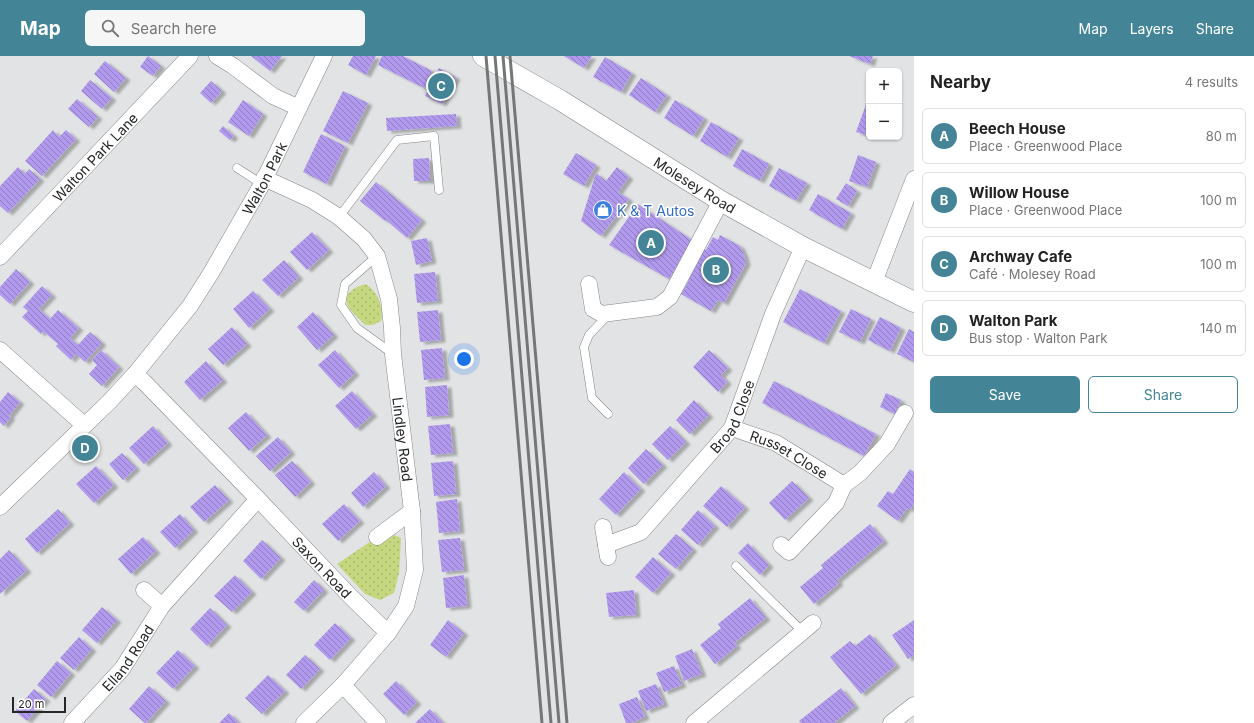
<!DOCTYPE html>
<meta charset="utf-8">
<style>
:root{--surface:#fff;--page:#f6f6f6;--text:#222;--muted:#767676;--line:#e0e0e0;--accent:#438597}
body{margin:0;font-family:Inter,sans-serif;background:var(--page);color:var(--text)}
.controls{position:absolute;right:12px;top:12px;display:grid;overflow:hidden;border-radius:6px;box-shadow:0 1px 3px #0004}
.controls button{width:36px;height:36px;display:grid;place-items:center;padding:0;border:0;border-bottom:1px solid var(--line);background:var(--surface);color:var(--text);font:20px sans-serif}
.scale{position:absolute;left:12px;bottom:10px;width:54px;box-sizing:border-box;padding-left:4px;border:2px solid #262727;border-top:0;font-size:11px;line-height:14px;white-space:nowrap;color:#262727;-webkit-text-stroke:3px #fff;paint-order:stroke}
.you{position:absolute;left:464px;top:303px;width:14px;height:14px;margin:-10px;border:3px solid #fff;border-radius:50%;background:#1a73e8;box-shadow:0 0 0 6px #1a73e833}
.badge{display:grid;place-items:center;width:26px;height:26px;border-radius:50%;background:var(--accent);color:#fff;font-size:13px;font-weight:700}
.pin{position:absolute;translate:-50% -50%;border:2px solid #fff;box-shadow:0 1px 4px #0006}
.list{margin:0;padding:0;list-style:none}
h2{display:flex;justify-content:space-between;align-items:center;height:52px;margin:0;padding:0 16px;font-size:17px}
h2 small{font-size:13px;font-weight:400;color:var(--muted)}
.list li{display:grid;grid-template-columns:26px 1fr auto;gap:12px;align-items:center;box-sizing:border-box;height:56px;margin:0 8px 8px;padding:0 8px;border:1px solid var(--line);border-radius:6px}
.list b{display:block;font-size:15px;white-space:nowrap}
.list p{margin:0;font-size:13px;white-space:nowrap;color:var(--muted)}
.list em{font-size:13px;font-style:normal;color:var(--muted)}
.actions{display:flex;gap:8px;padding:12px 16px}
.actions a{flex:1;padding:9px 0;border:1px solid var(--accent);border-radius:6px;text-align:center;font-size:14px;color:var(--accent)}
.actions .main{background:var(--accent);color:#fff}
.icon{flex:none;width:22px;height:22px;fill:none;stroke:currentColor;stroke-width:2;stroke-linecap:round;stroke-linejoin:round}
.map{position:relative;flex:none;width:914px;height:667px;overflow:hidden}
header{display:flex;align-items:center;gap:24px;box-sizing:border-box;height:56px;padding:0 20px;background:var(--accent);color:#fff}
header strong{font-size:19px}
nav{display:flex;gap:22px;margin-inline-start:auto;font-size:14px}
.search{width:280px;height:36px;background:var(--page);display:flex;align-items:center;gap:10px;box-sizing:border-box;padding:0 14px;border-radius:6px;color:var(--muted);font-size:15px}
main{display:flex}
aside{flex:1;background:var(--surface)}
.map>svg:first-child{display:block}
</style>
<header>
<strong>Map</strong>
<div class="search"><svg class="icon" aria-label="search" viewBox="0 0 24 24"><circle cx="10" cy="10" r="6"/><path d="M15 15l6 6"/></svg>Search here</div>
<nav><a>Map</a><a>Layers</a><a>Share</a></nav>
</header>
<main>
<div class="map">
<svg width="914" height="667" viewBox="0 0 914 667">
<defs>
<pattern id="grass-dots" width="8" height="8" patternUnits="userSpaceOnUse"><rect width="8" height="8" fill="#c5d77f"/><path d="M2 2h.1M6 6h.1" fill="none" stroke="#a9b96e" stroke-width="1.8" stroke-linecap="round"/></pattern>
<pattern id="building-back-hatch" width="6" height="6" patternUnits="userSpaceOnUse"><rect width="6" height="6" fill="#b19aed"/><path d="M-1 5l2 2M0 0l6 6M5-1l2 2" fill="none" stroke="#907ec0"/></pattern>
<filter id="shadow"><feDropShadow dx="4.5" dy="2.5" stdDeviation="1" flood-color="#0004"/></filter>
</defs>
<rect width="100%" height="100%" fill="#e1e3e5"/>
<path fill="url(#grass-dots)" d="M366 228C378 236 384 251 381 265L373 269H365C360 263 353 258 349 252 341 238 354 231 366 228Z
M392 478 401 482 399 517 394 537 380 544 365 538 337 508 377 481Z"/>
<path fill="url(#building-back-hatch)" filter="url(#shadow)" d="M148 0 161 10 153 20 140 11Z
M251 0H282L270 15Z
M353 0H376L366 19 348 9Z
M382 0H403L432 15 424 32 378 9Z
M564 0H592L584 12Z
M849 0H873L870 8Z
M605 1 632 17 621 36 593 21Z
M105 5 126 22 114 36 94 18Z
M439 12 456 21 442 48 425 40Z
M641 22 667 39 655 56 629 39Z
M90 24 112 42 102 53 81 35Z
M211 25 222 35 211 47 200 37Z
M343 35 368 47 348 87 323 75Z
M869 40V80L856 76Z
M77 43 98 61 89 71 68 53Z
M243 44 263 58 249 80 228 66Z
M675 44 704 62 693 80 664 62Z
M456 58 457 70 387 75 386 62Z
M711 66 739 82 727 101 700 85Z
M223 70 234 80 230 84 219 75Z
M53 74 59 81 66 74 76 83 42 120 25 105Z
M321 78 345 90 327 128 303 116Z
M742 93 769 108 760 125 733 110Z
M576 97 596 109 584 130 563 118Z
M858 99 876 106 867 131 849 125Z
M429 102 430 125H414L413 103Z
M18 111 25 118 29 113 40 123 8 157 0 150V130Z
M617 111 629 121 618 136 629 143 601 180 581 165 596 117 606 125Z
M779 112 807 127 796 145 769 130Z
M376 126 422 164 407 182 386 164 385 165 360 145Z
M846 127 857 135 848 150 836 143Z
M818 138 851 157 842 173 809 154Z
M638 148 692 184 669 223 609 189Z
M312 176 329 194 307 214 290 196Z
M720 179 740 190 744 199 746 207 724 247 718 244 711 255 681 238 689 224 685 221 702 191 706 194 713 181 718 184Z
M427 182 432 205 416 209 411 185Z
M284 204 299 221 278 240 262 224Z
M16 213 30 226 10 248 0 239V231Z
M435 216 438 245 417 247 414 218Z
M42 230 52 239 39 253 50 263 58 254 79 272 70 282 78 289 90 276 102 287 85 306 76 298 71 304 56 290 58 288 43 275 41 278 22 261 28 255 23 251Z
M800 233 841 255 824 287 783 266Z
M253 235 270 253 249 272 233 253Z
M851 253 871 263 860 286 839 276Z
M438 254 441 284 420 286 417 256Z
M313 256 334 279 317 294 297 271Z
M880 261 901 272 890 295 868 284Z
M232 271 247 288 223 309 208 293Z
M909 273 914 276V306L897 298Z
M442 292 445 322 424 324 421 294Z
M101 294 119 311 102 330 89 318 97 309 92 304Z
M335 294 355 317 339 332 318 309Z
M709 294 728 312 721 319 727 326 718 336 693 311Z
M206 305 223 324 200 344 184 326Z
M774 325 876 378 864 400 762 347Z
M447 329 449 359 427 361 425 331Z
M352 335 373 358 356 373 335 350Z
M8 336 20 346 9 360 11 361 4 370 0 366V346Z
M886 337 901 344 895 358 880 351Z
M694 344 709 359 690 378 676 364Z
M246 356 267 379 249 395 228 372Z
M450 368 453 397 431 399 428 370Z
M153 370 168 387 144 408 129 392Z
M670 370 686 386 668 404 652 388Z
M278 381 291 396 270 415 256 400Z
M646 393 663 409 644 428 628 412Z
M122 397 136 412 123 424 109 408Z
M292 405 311 426 295 441 275 419Z
M453 405 456 438 434 440 431 407Z
M96 410 114 429 94 447 76 428Z
M910 413 914 416V448L910 454 907 452 898 465 877 450 888 435 893 438Z
M374 416 386 430 363 451 351 437Z
M624 416 641 433 616 459 599 443Z
M792 425 809 442 785 464 769 447Z
M215 429 229 444 204 466 190 451Z
M721 430 745 451 727 471 703 450Z
M457 443 460 475 439 477 436 446Z
M344 448 360 465 338 485 322 468Z
M58 453 70 467 37 497 25 483Z
M698 454 715 470 698 489 681 474Z
M180 458 194 474 175 492 160 476Z
M870 468 884 485 837 524 839 527 814 548 800 531 823 512 821 509Z
M676 478 693 493 676 513 658 498Z
M143 481 156 495 131 518 118 503Z
M460 482 464 514 442 516 438 484Z
M262 484 281 502 261 523 243 505Z
M748 487 769 509 760 519 738 497Z
M9 494 27 514 0 538V503Z
M653 501 671 517 653 537 635 521Z
M235 519 252 536 232 556 214 540Z
M464 519 467 550 446 552 443 522Z
M314 524 324 534 304 555 294 546Z
M634 534 636 559 609 561 606 537Z
M750 542 766 562 734 587 737 590 715 608 700 589 721 572 718 568Z
M102 551 117 564 97 587 82 574Z
M210 552 227 569 207 590 190 573Z
M448 564 464 577 446 601 430 589Z
M914 564V599L908 603 892 579Z
M335 567 351 582 330 604 314 589Z
M870 578 896 609 861 638 830 601 850 585 855 590Z
M79 581 92 593 74 614 60 602Z
M692 593 702 618 684 625 675 600Z
M178 594 195 610 173 633 156 617Z
M305 599 320 613 301 633 286 619Z
M57 605 71 617 51 641 37 629Z
M674 610 682 629 664 636 656 617Z
M268 619 285 635 262 658 245 642Z
M396 625 417 646 404 659 383 638Z
M656 628 664 648 646 655 638 635Z
M149 630 166 645 146 667H145L129 653Z
M841 632 855 650 834 667H801L799 665Z
M34 633 46 643 27 665 15 655Z
M637 641 645 661 631 667H626L619 648Z
M430 653 443 667H415Z
M229 657 239 667H219Z"/>
<g fill="none" stroke-linecap="round" stroke-linejoin="round">
<g stroke="#848688" stroke-width="9">
<path id="service" d="M237 112 262 128
M339 161 397 84 434 80 439 134
M377 200 345 228 341 249 357 272 393 298
M608 358 592 342 584 291 589 279 608 259
M736 510 803 576"/>
</g>
<g stroke="#848688" stroke-width="17">
<g id="minor">
<path d="M217 0 233 10 273 40 299 52"/>
<path id="s1" d="M264 122 312 144 339 161 364 183 377 200 389 243 392 272 393 298 412 455 415 514 406 550 388 577 343 629 304 667"/>
<path id="s2" d="M0 201 190 0"/>
<path d="M874 226 914 123"/>
<path d="M589 228 593 253 602 258 657 251 670 241 721 145"/>
<path d="M0 294 84 369"/>
<path id="s3" d="M135 318 144 326 258 443 350 540 388 577"/>
<path id="s4" d="M732 372 776 387 844 429 836 447 789 496 781 489"/>
<path d="M844 429 860 417 887 388 905 357"/>
<path id="s5" d="M0 451 109 346 135 318 190 250 211 217 262 128 324 0"/>
<path d="M603 471 608 501"/>
<path d="M377 481 412 455"/>
<path id="s6" d="M606 489 641 476 732 372 773 258 803 191"/>
<path d="M162 550 258 443"/>
<path d="M343 629 378 667"/>
<path id="s7" d="M72 667 122 613 162 550 144 534"/>
<path d="M694 667 813 567"/>
<path d="M891 667 914 649"/>
</g>
</g>
<g stroke="#848688" stroke-width="21">
<g id="tertiary">
<path id="s8" d="M483 0 560 44 721 145 803 191 914 246"/>
</g>
</g>
<use href="#service" stroke="#fff" stroke-width="8"/>
<use href="#minor" stroke="#fff" stroke-width="16"/>
<use href="#tertiary" stroke="#fff" stroke-width="20"/>
<path stroke="#757777" stroke-width="3" d="M486 0 542 667
M495 0 551 667
M503 0 559 667
M510 0 567 667"/>
</g>
<defs>
<g id="shop-disc" transform="scale(1)"><circle r="9.5" fill="#3f7fe0" stroke="#fff"/><path d="M-5-2.5h2.3a2.7 3.5 0 0 1 5.4 0H5L5.5 6h-11ZM-1.5-2.5h3a1.5 2.3 0 0 0-3 0Z" fill="#fff"/></g>
</defs>
<g fill-rule="evenodd">
<use href="#shop-disc" x="603" y="154"/>
</g>
<g text-anchor="middle" dominant-baseline="central" stroke-width="3" stroke-linejoin="round" paint-order="stroke">
<g font-size="14" fill="#262727" stroke="#fff">
<text stroke="none"><textPath href="#s2" startOffset="138">Walton Park Lane</textPath></text>
<text stroke="none"><textPath href="#s5" startOffset="425">Walton Park</textPath></text>
<text stroke="none"><textPath href="#s8" startOffset="248">Molesey Road</textPath></text>
<text stroke="none"><textPath href="#s6" startOffset="186">Broad Close</textPath></text>
<text stroke="none"><textPath href="#s1" startOffset="325">Lindley Road</textPath></text>
<text stroke="none"><textPath href="#s4" startOffset="63">Russet Close</textPath></text>
<text stroke="none"><textPath href="#s3" startOffset="269">Saxon Road</textPath></text>
<text stroke="none"><textPath href="#s7" startOffset="86">Elland Road</textPath></text>
</g>
<g font-size="14" fill="#366cbe" stroke="#fff" text-anchor="start">
<text x="617" y="154">K &amp; T Autos</text>
</g>
</g>
</svg>
<div class="controls">
<button>+</button>
<button>−</button>
</div>
<div class="scale">20 m</div>
<div class="you"></div>
<div class="pin badge" style="left:651px;top:187px">A</div>
<div class="pin badge" style="left:716px;top:214px">B</div>
<div class="pin badge" style="left:441px;top:30px">C</div>
<div class="pin badge" style="left:85px;top:392px">D</div>
</div>
<aside>
<h2>Nearby<small>4 results</small></h2>
<ul class="list">
<li><span class="badge">A</span><div><b>Beech House</b><p>Place · Greenwood Place</p></div><em>80 m</em></li>
<li><span class="badge">B</span><div><b>Willow House</b><p>Place · Greenwood Place</p></div><em>100 m</em></li>
<li><span class="badge">C</span><div><b>Archway Cafe</b><p>Café · Molesey Road</p></div><em>100 m</em></li>
<li><span class="badge">D</span><div><b>Walton Park</b><p>Bus stop · Walton Park</p></div><em>140 m</em></li>
</ul>
<div class="actions"><a class="main">Save</a><a>Share</a></div>
</aside>
</main>
